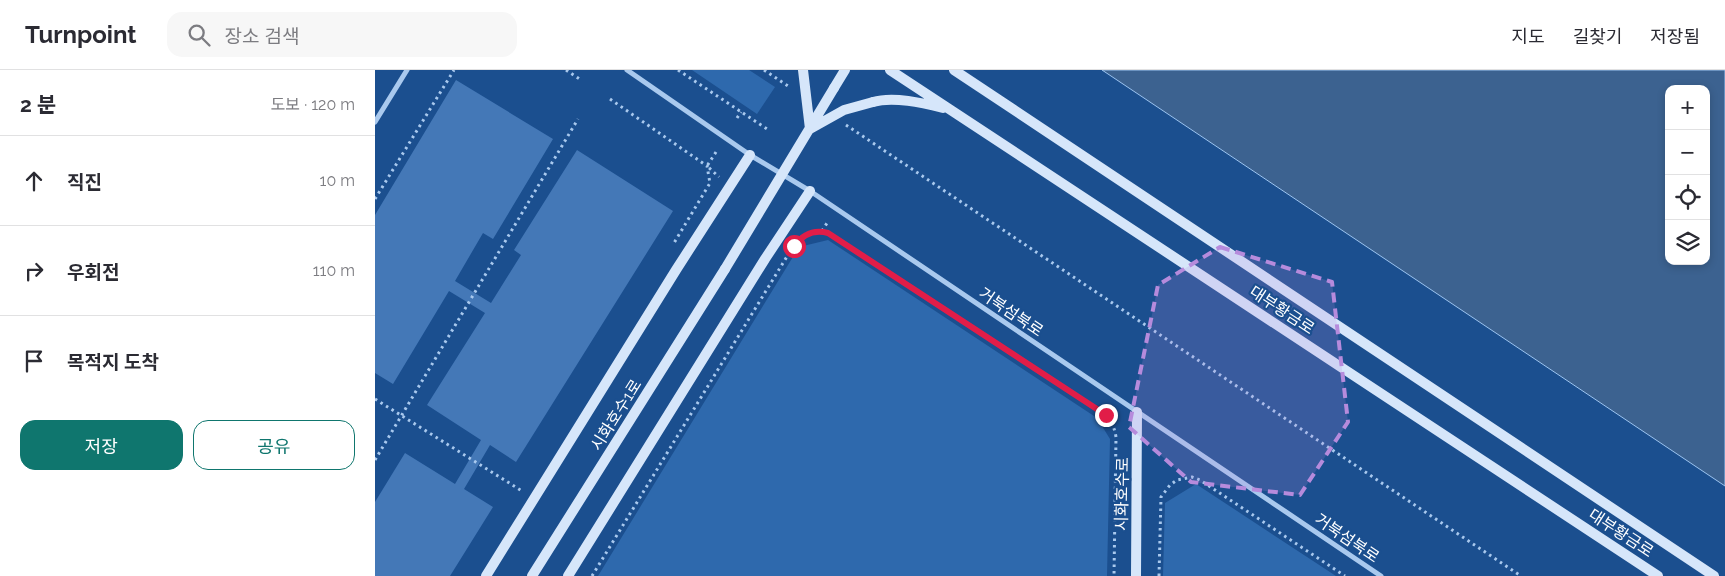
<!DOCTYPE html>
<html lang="ko">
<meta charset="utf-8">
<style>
:root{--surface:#fff;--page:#f7f7f7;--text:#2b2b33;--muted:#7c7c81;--line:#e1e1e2;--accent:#0f766e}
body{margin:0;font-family:Raleway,"Noto Sans KR",sans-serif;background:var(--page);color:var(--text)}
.controls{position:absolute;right:15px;top:15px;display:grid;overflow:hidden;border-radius:10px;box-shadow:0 2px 8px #0003}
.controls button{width:45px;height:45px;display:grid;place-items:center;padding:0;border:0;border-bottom:1px solid var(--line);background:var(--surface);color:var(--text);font:25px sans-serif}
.stop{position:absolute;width:15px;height:15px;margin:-11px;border:4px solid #e11d48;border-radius:50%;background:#fff}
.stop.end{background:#e11d48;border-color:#fff;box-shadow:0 1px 5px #0008}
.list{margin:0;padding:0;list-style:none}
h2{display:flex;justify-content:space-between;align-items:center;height:65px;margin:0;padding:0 20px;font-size:21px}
h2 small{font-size:16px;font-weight:400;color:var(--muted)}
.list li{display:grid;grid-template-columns:32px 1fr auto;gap:15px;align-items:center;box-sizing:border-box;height:90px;padding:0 20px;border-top:1px solid var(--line)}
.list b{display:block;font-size:19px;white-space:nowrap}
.list em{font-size:16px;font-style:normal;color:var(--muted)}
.actions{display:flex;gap:10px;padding:15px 20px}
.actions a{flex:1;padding:11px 0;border:1px solid var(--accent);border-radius:15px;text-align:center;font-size:18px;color:var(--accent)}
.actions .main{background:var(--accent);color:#fff}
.icon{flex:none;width:28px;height:28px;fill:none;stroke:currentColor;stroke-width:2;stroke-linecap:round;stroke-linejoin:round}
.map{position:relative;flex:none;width:1350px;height:506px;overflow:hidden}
header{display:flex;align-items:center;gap:30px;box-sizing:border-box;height:70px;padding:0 25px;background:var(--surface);border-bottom:1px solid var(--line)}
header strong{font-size:24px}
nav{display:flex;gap:28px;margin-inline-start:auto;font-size:18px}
.search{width:350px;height:45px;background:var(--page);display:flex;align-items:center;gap:12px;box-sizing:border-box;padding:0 18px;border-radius:15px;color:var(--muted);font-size:19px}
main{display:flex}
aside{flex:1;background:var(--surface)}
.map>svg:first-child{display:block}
</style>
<header>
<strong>Turnpoint</strong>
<div class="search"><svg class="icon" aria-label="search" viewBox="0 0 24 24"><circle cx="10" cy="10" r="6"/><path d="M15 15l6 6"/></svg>장소 검색</div>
<nav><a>지도</a><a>길찾기</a><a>저장됨</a></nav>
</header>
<main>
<aside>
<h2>2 분<small>도보 · 120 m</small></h2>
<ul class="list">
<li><svg class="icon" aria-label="ahead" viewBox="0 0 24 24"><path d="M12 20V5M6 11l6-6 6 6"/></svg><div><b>직진</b></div><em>10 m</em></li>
<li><svg class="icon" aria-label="right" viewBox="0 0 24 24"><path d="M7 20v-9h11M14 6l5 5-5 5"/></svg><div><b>우회전</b></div><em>110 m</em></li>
<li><svg class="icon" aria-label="arrive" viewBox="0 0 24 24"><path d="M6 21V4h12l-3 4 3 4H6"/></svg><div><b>목적지 도착</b></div></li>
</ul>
<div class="actions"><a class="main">저장</a><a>공유</a></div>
</aside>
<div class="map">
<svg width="1350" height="506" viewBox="0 0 1350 506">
<rect width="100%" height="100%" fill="#1b4f8f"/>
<path fill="#2e69ad" d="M317 0H374L400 17 382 44Z
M453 170 722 348 735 369 732 506H223L424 177Z
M821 414 961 506H788L790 433Z"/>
<path fill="#3c6290" stroke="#9cc4f0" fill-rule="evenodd" d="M727 0H1350V416ZM1294 19H1331V191H1294Z"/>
<path fill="#4478b7" d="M81 10 178 69 118 169 108 163 80 211 116 233 146 185 139 180 202 80 298 141 141 392 115 375 89 419 118 437 75 506H0V432L30 383 80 414 106 370 52 335 110 243 74 221 18 314 0 303V145Z"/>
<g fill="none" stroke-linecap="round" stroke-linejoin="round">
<path stroke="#a9c9ee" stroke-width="3" stroke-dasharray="2.5 4" stroke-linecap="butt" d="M191 0 206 10
M303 0 392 59
M389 0 416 18
M235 29 332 96 335 113 299 173
M362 48 366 42
M471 55 1146 506
M341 82 332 96 344 107
M0 129 79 0
M447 161 452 153
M0 329 147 421
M0 390 203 49
M217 506 419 175C429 163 444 157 459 166L723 340C734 347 739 354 741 367L739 506
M784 506 786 427 795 415 802 410 817 407 825 410 970 506"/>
<path stroke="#a9c9ee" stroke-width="5" d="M252 0 375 85 435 121 1006 506
M0 52 32 0"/>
<path stroke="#d6e6fa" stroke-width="10" d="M515 0 1283 506
M579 0 1339 506
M459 18 470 0
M498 32C518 26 548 33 568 38
M111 506 301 200 375 85
M157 506 350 199
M193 506 390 189 435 121
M761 506 762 342"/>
<path stroke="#d6e6fa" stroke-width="10" d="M428 0 435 59 469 40 498 32
M350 199 459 18"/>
</g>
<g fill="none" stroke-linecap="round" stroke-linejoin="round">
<path stroke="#e11d48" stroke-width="6" d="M419 176C428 164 439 159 453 163L731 345"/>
</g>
<path fill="#b68bdc" fill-opacity="0.2" stroke="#b68bdc" stroke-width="4" stroke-dasharray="10 6" stroke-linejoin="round" d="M845 177 957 212 973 352 925 425 816 412 754 357 783 215Z"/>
<g text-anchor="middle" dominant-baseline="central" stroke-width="4.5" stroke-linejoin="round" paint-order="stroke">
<g font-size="16" fill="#fff" stroke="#1b4f8f">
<text transform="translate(907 240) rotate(33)">대부황금로</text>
<text transform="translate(636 242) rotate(34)">거북섬북로</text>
<text transform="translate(241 345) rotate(-58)">시화호수1로</text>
<text transform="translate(747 424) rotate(-89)">시화호수로</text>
<text transform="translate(1246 463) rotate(33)">대부황금로</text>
<text transform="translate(972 468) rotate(34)">거북섬북로</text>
</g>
</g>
</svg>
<div class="controls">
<button>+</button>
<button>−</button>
<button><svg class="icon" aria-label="locate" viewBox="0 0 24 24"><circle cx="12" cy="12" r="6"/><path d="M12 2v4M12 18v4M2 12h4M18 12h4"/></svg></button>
<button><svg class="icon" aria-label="layers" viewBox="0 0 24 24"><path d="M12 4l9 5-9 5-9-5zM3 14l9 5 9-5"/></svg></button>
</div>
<div class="stop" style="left:419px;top:176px"></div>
<div class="stop end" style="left:731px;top:345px"></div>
</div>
</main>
